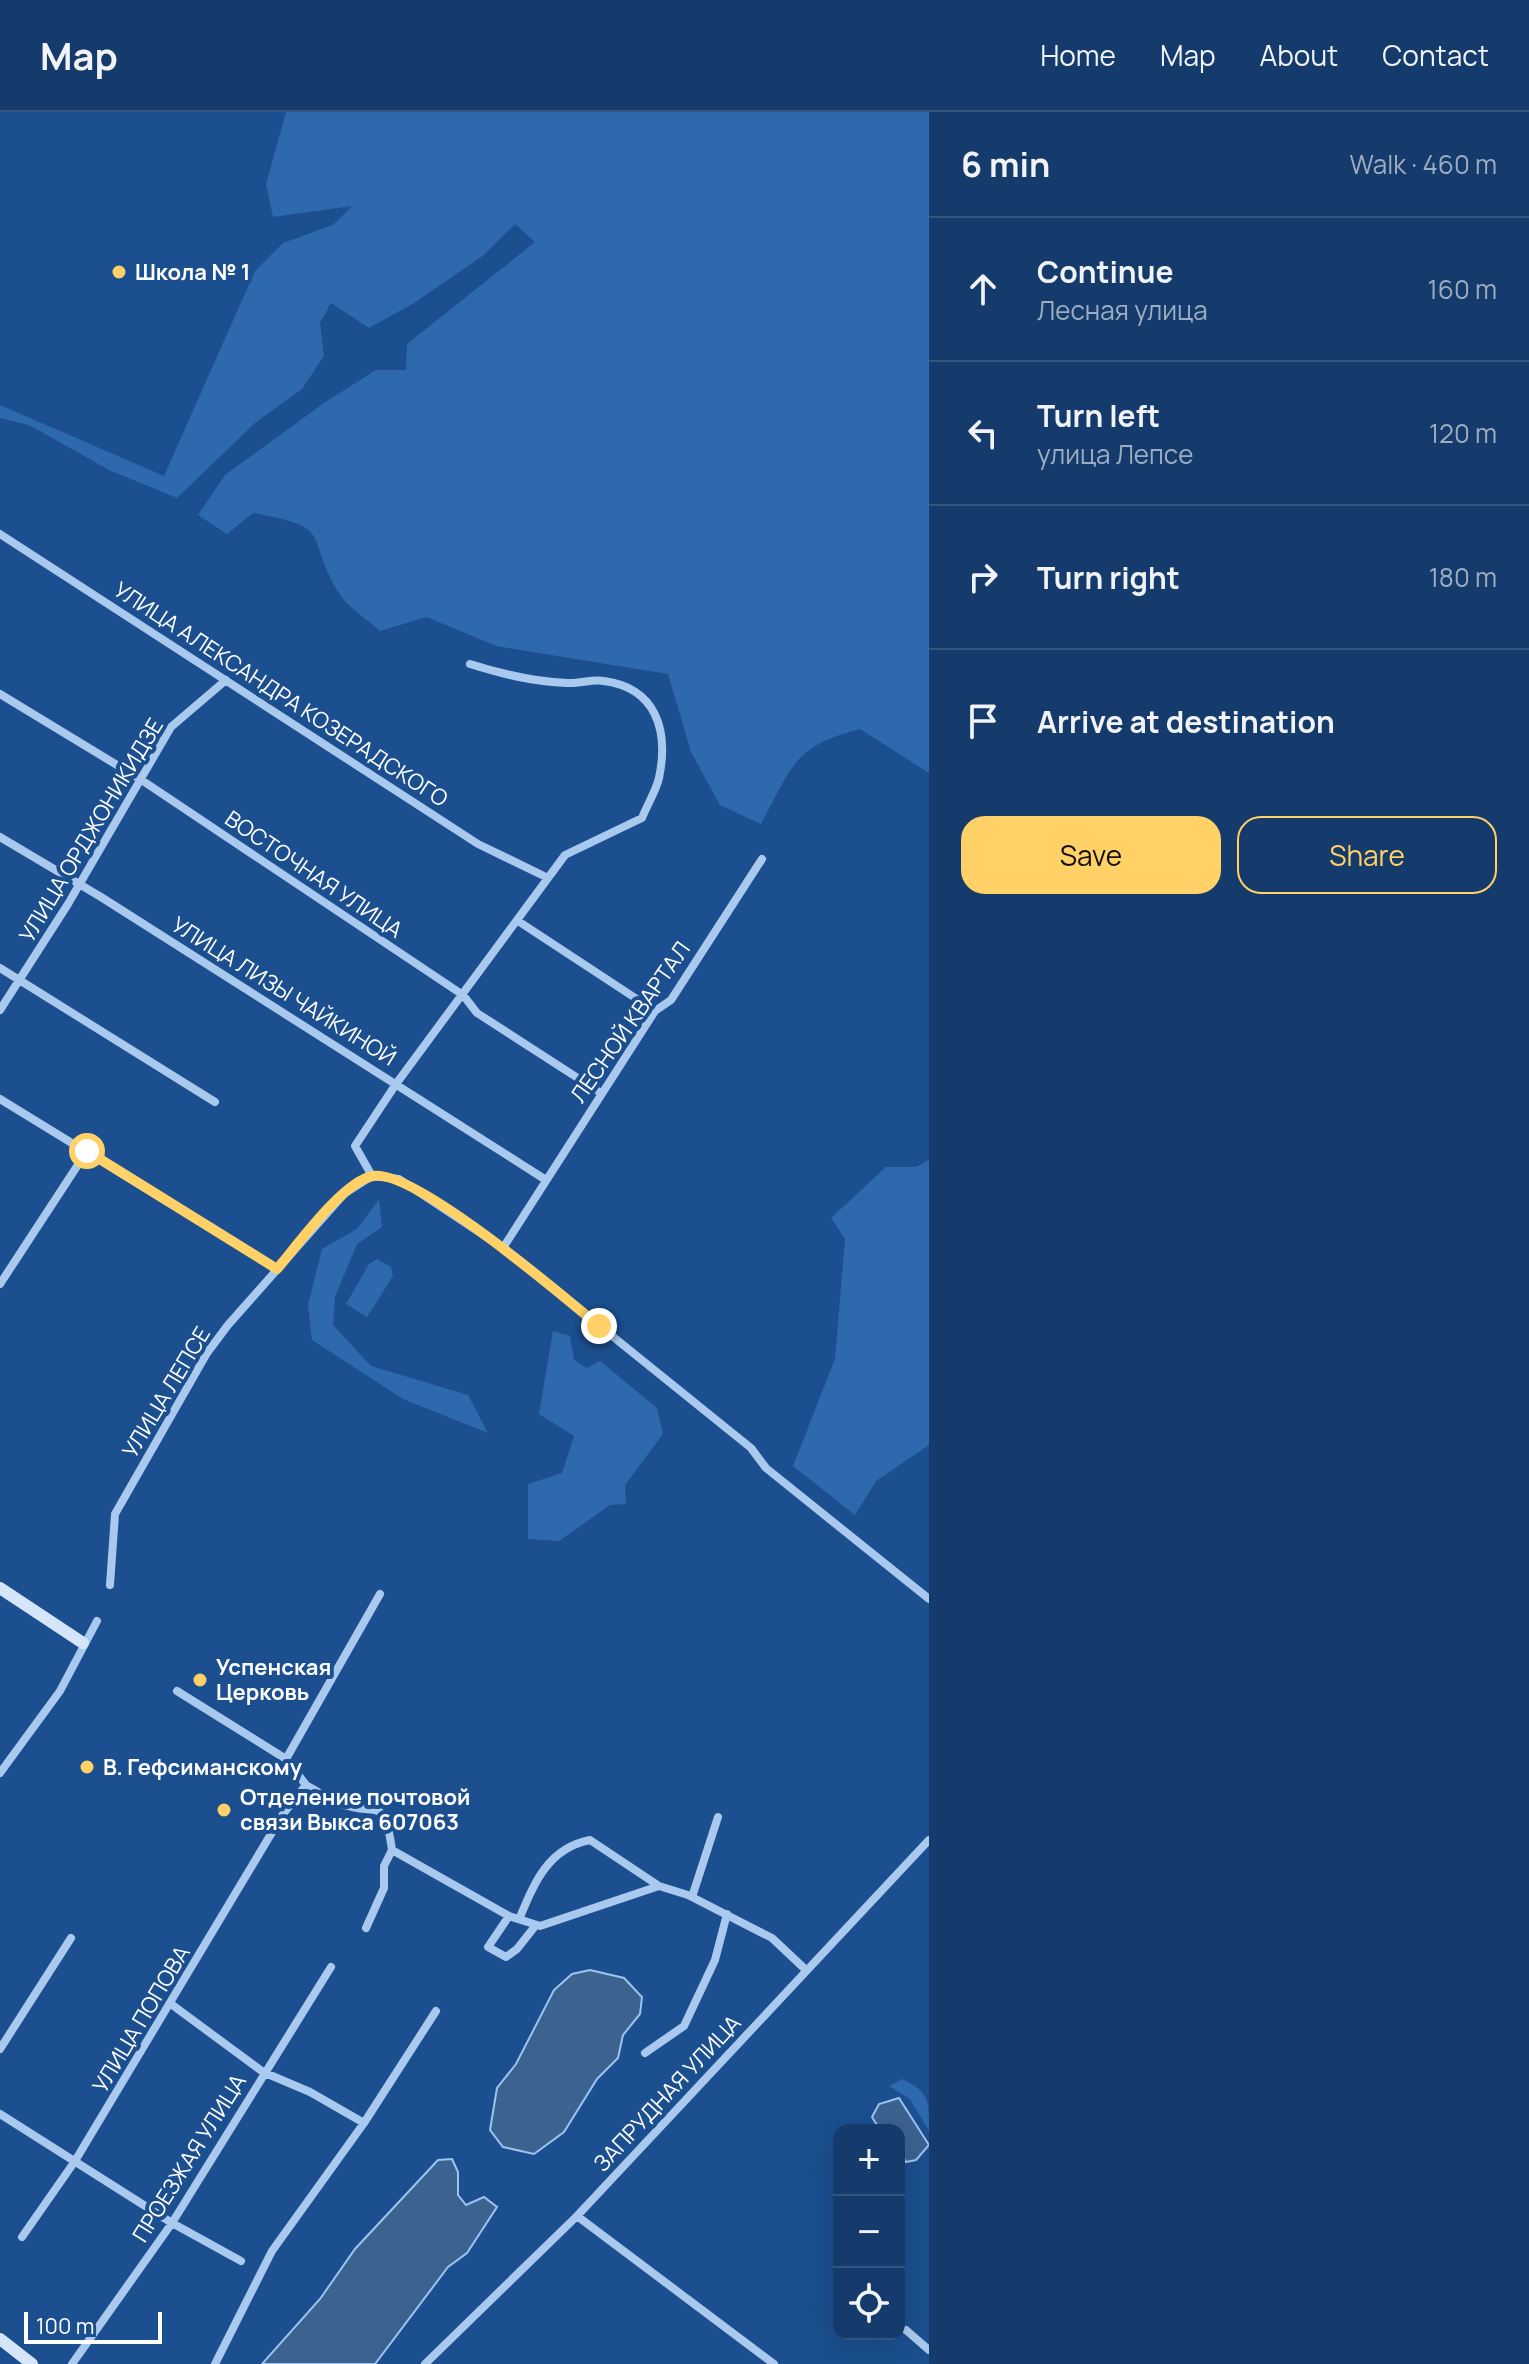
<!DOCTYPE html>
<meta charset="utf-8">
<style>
:root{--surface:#143b6b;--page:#214673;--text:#f1f3f6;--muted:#9dadc1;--line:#33557e;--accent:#ffd166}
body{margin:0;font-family:Manrope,sans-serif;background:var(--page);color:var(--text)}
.controls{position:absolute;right:24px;bottom:24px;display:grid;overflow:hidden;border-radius:16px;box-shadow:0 8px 32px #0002}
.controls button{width:72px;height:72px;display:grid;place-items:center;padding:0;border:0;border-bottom:2px solid var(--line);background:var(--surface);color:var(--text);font:40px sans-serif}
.scale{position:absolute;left:24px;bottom:20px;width:138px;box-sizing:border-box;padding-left:8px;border:4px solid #fff;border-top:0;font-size:22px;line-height:28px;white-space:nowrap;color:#fff;-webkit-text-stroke:6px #1b4f8f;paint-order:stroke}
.stop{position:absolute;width:24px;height:24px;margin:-18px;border:6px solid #ffd166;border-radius:50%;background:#fff}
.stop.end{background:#ffd166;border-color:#fff;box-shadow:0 2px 8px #0008}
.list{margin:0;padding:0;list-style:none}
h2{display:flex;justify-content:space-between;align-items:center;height:104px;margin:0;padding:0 32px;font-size:34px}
h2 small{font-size:26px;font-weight:400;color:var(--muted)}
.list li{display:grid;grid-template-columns:52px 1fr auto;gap:24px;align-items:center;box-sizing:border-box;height:144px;padding:0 32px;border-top:2px solid var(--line)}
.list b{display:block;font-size:30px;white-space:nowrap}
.list p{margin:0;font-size:26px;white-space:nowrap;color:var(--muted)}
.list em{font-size:26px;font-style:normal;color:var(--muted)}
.actions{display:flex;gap:16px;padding:24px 32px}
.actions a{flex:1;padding:18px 0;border:2px solid var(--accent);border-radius:24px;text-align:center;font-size:28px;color:var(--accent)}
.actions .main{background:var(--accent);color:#111}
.icon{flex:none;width:44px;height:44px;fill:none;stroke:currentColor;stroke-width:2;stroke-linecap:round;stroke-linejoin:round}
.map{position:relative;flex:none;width:929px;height:2252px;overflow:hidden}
header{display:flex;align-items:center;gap:48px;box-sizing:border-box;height:112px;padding:0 40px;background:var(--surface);border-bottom:2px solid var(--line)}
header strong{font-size:38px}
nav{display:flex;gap:44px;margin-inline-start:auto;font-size:28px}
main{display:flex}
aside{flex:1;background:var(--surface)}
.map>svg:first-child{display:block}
</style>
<header>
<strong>Map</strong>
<nav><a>Home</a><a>Map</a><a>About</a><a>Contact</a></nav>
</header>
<main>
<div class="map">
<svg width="929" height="2252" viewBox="0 0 929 2252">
<rect width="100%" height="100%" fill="#1b4f8f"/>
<path fill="#2e69ad" d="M286 0H929V661L860 617C793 634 792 655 761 712L720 693 691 640 668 562 496 534 427 505 380 519C367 507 347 495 339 481 303 422 337 416 253 401L227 422 198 403 225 363 324 291 376 258H406L407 232 535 130 515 112 484 143 414 191 369 216 331 191 320 211 324 244 302 277 255 311 177 386 109 358 29 313 0 306V293L164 364 255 159 283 131 333 113 352 94 273 105 266 72Z
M929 1048V1333L876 1369 855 1403 793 1354 835 1247 845 1127 831 1106 886 1055H916Z
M379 1087 382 1115 357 1132 335 1185 333 1213 371 1254 468 1283 488 1321 403 1287 312 1228 308 1193 322 1137 357 1117Z
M377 1147 391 1155 393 1164 367 1205 346 1192 369 1152Z
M553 1219 570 1224 574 1248 587 1256 600 1249 657 1296 663 1322 625 1373 626 1392 610 1393 559 1429 528 1427V1372L562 1361 574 1324 539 1302Z
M902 1967C929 1980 929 1986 929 2019L910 1987 889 1974Z"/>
<path fill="#3c6290" stroke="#9cc4f0" stroke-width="2" d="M590 1858 624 1866 642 1885 640 1902 623 1923 618 1946 597 1967 564 2020 534 2042 503 2035 490 2018 497 1976 516 1952 554 1878 572 1862Z
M899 1986 929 2033 916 2048 906 2050 899 2037V2018H880L872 2005 879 1992Z
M452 2047 458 2060V2083L466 2093 484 2085 497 2095 467 2141 448 2155 375 2252H262L320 2187 355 2137 438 2048Z"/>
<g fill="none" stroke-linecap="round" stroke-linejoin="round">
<path stroke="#a9c9ee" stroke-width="8" d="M0 422 478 732 546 765
M0 582 140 667 463 883 477 901 601 981
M0 725 101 785 546 1068
M518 809 655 899
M0 856 215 990
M0 898 68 792 171 615 226 568
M0 987 277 1157
M372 1064 355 1034 396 972 565 743 642 706C647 693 656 679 659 666 669 618 656 576 604 569 592 567 579 572 567 571 533 570 502 562 470 552
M503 1136 655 899 671 888 762 747
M0 1172 87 1039
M110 1473 115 1402 207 1241 228 1213 344 1082 372 1064 399 1067 503 1136 751 1336 766 1356 929 1487
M177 1579 286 1647 306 1673
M286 1647 380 1482
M0 1661 60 1579 97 1509
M692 1785 718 1705
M509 1804 488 1835 506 1845 517 1837 536 1813
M520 1805C535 1769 549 1736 590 1728L659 1774
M366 1816 384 1776V1754L392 1738
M171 1892 263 1960 310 1980 364 2011
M0 1937 71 1826
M645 1941 684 1914 715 1848 727 1802
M0 2002 172 2111 241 2149
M577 2104 774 2252
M22 2125 75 2049 283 1702 306 1673C317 1679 328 1687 339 1691 378 1707 384 1680 392 1738L509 1804 540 1814 659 1774 688 1783 772 1826 806 1858
M906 2218 929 2238
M72 2252 172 2111 331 1855
M215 2252 272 2139 364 2011 436 1899
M425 2252 577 2104 929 1728"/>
<path stroke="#d6e6fa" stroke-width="12" d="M0 1476 83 1531
M0 2227 32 2252"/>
</g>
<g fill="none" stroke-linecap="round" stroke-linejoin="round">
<path stroke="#ffd166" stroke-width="10" d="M87 1039 277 1157C297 1134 343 1069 373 1064 413 1056 563 1184 599 1214"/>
</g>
<g fill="#ffd166" stroke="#1b4f8f" stroke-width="3">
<circle cx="119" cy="160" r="8"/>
<circle cx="200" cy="1568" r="8"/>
<circle cx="87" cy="1655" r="8"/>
<circle cx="224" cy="1698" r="8"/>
</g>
<g text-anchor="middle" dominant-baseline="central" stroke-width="8" stroke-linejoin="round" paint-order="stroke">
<g font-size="22" font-weight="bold" fill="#fff" stroke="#1b4f8f" text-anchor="start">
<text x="135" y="160">Школа № 1</text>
<text x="216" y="1555">Успенская<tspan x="216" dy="25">Церковь</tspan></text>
<text x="103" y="1655">В. Гефсиманскому</text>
<text x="240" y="1685">Отделение почтовой<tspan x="240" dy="25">связи Выкса 607063</tspan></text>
</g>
<g font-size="22" fill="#fff" stroke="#1b4f8f">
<text transform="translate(281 582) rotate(33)">УЛИЦА АЛЕКСАНДРА КОЗЕРАДСКОГО</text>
<text transform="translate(91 718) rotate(-59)">УЛИЦА ОРДЖОНИКИДЗЕ</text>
<text transform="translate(314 762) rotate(34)">ВОСТОЧНАЯ УЛИЦА</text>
<text transform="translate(284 879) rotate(32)">УЛИЦА ЛИЗЫ ЧАЙКИНОЙ</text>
<text transform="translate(630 910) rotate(-55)">ЛЕСНОЙ КВАРТАЛ</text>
<text transform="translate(166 1280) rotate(-59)">УЛИЦА ЛЕПСЕ</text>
<text transform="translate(141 1907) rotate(-59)">УЛИЦА ПОПОВА</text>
<text transform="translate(667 1981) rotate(-47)">ЗАПРУДНАЯ УЛИЦА</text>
<text transform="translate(189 2046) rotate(-58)">ПРОЕЗЖАЯ УЛИЦА</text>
</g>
</g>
</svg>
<div class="controls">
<button>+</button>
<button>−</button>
<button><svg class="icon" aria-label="locate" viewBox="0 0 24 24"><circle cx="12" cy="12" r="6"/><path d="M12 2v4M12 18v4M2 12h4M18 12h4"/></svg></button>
</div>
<div class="scale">100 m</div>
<div class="stop" style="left:87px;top:1039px"></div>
<div class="stop end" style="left:599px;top:1214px"></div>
</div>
<aside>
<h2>6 min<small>Walk · 460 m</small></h2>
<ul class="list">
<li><svg class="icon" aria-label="ahead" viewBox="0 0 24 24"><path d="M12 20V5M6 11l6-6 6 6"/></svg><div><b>Continue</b><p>Лесная улица</p></div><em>160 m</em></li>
<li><svg class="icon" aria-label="left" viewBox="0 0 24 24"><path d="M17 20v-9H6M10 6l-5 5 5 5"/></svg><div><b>Turn left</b><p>улица Лепсе</p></div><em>120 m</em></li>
<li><svg class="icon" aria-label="right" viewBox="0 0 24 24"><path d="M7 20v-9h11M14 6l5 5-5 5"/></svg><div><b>Turn right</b></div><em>180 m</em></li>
<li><svg class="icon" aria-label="arrive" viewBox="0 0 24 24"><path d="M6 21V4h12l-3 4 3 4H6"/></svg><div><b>Arrive at destination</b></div></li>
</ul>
<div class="actions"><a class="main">Save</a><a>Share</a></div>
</aside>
</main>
